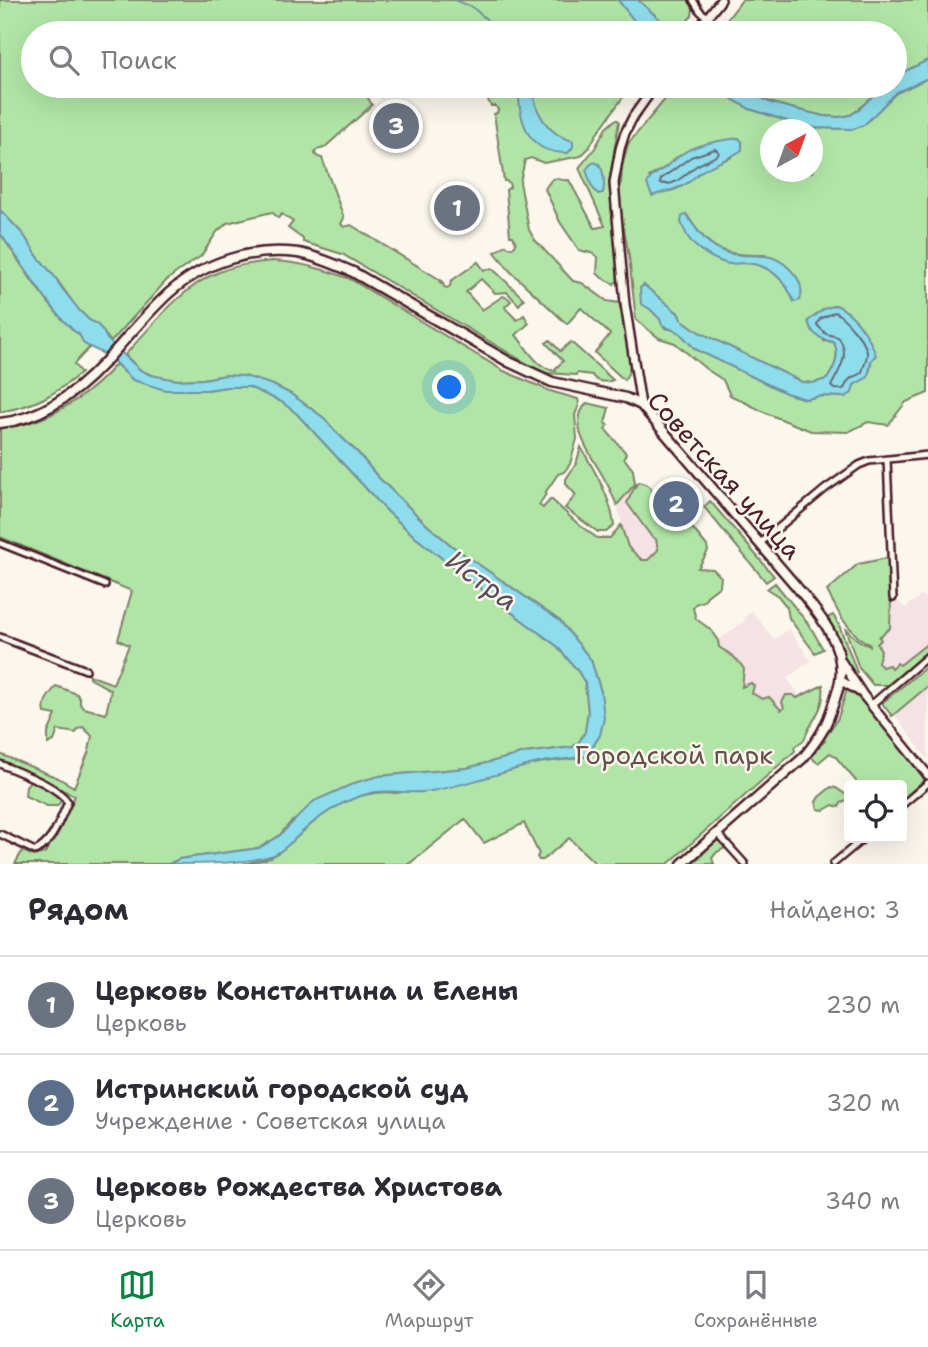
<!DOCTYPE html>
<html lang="ru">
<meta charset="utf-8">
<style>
:root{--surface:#fff;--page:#f2f2f3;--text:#2b2b33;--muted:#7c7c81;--line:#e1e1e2;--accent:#0b8043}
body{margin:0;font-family:"Shantell Sans",sans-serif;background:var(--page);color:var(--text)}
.controls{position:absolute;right:21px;bottom:21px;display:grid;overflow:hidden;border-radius:7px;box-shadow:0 7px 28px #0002}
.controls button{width:63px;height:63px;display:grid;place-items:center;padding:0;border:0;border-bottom:2px solid var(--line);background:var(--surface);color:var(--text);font:35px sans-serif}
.compass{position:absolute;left:760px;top:119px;width:63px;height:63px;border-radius:50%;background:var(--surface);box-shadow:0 7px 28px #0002;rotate:41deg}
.you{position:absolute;left:450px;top:388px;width:24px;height:24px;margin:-18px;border:5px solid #fff;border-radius:50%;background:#1a73e8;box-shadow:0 0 0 10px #1a73e833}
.badge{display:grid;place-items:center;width:46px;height:46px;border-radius:50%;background:var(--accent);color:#fff;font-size:23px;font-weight:700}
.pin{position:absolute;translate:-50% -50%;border:4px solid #fff;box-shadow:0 2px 7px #0006}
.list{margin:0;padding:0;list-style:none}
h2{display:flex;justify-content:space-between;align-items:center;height:91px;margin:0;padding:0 28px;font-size:30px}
h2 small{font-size:23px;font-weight:400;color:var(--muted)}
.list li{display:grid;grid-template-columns:46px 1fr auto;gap:21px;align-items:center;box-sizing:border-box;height:98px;padding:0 28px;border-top:2px solid var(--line)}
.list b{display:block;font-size:26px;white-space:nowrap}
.list p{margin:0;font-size:23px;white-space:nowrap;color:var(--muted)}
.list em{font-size:23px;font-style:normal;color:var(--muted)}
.icon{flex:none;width:38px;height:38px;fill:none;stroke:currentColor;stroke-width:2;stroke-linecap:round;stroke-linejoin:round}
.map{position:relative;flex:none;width:928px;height:864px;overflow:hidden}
.search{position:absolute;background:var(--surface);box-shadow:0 7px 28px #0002;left:21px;right:21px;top:21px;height:77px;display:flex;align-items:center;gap:18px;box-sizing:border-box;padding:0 24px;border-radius:38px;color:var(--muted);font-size:26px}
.sheet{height:385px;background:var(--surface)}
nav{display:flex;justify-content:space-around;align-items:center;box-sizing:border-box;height:98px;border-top:2px solid var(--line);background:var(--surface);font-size:19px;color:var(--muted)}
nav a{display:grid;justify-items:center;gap:4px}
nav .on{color:var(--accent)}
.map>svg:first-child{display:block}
</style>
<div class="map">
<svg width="928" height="864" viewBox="0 0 928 864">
<rect width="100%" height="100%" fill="#fbf7ec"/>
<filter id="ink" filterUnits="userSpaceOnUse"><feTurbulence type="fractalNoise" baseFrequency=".0143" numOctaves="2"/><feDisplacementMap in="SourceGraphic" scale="14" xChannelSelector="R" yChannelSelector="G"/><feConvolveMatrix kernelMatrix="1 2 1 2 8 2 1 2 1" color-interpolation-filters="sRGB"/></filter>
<g filter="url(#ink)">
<path fill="#f4e2e4" d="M635 484 648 501 663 567 642 560 628 547 617 505Z
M888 558 891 598 899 602 905 608 922 595 928 602 926 606 928 609V650L888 685H873L859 668 861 661 871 647 870 645 858 637 842 619 827 591 858 564Z
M752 611 774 640 789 629 811 661 787 678 800 696 781 710 759 705 708 648 746 620 744 617Z
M928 686V759L894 714Z"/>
<path fill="#b1e5a6" stroke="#7e8268" stroke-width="2" fill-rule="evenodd" d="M0 0H618L636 22 651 33H33V86H400L381 97 377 92 368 98 372 105 324 148 316 150 315 154 318 157 322 158 344 218 341 224 344 227 351 225 442 281 440 282 441 283H443L444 287 447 288 450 286 451 281 478 262 484 270 493 269 524 299 519 305 507 292 495 293 481 279 466 292 482 310 503 296 508 298 511 301 505 307 506 309 517 320 524 315 529 323 516 335C527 348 537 369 556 371L555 369 563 361 546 343 550 340 560 351 571 342 613 380C606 383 595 382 592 375L577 373 576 375 547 373 531 366 342 254 303 242V239L288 228 293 222 282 214 278 218 272 212 227 223 217 232 201 256 176 273 166 281 111 342 97 324 89 320 77 308 55 277 38 257 23 234 0 210Z
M638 0H688L693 7 692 16 675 33Z
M742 0H928V60L895 77V33H717Z
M928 78V393L906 402 888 425 868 422 848 432 811 431 768 414 730 395 723 380 706 369 675 343 659 338 636 320 629 257 624 228 620 216 619 192 621 184 622 167 628 144 676 86H712L719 91 750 109 790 122 815 128 853 129 864 125 894 94ZM771 130H813V172H771ZM677 157H732C722 161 710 165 701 171 687 181 682 191 662 192L649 177 666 167ZM687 215C710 252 723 255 765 255L800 300 794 301C786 280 769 264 745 263 736 262 726 265 718 259 709 254 690 227 682 217ZM644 286 678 313 681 319 699 332 802 382 813 383 827 379C835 367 840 356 834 342L824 341 816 314 836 305 871 361 870 370 854 385 845 397 821 396 805 399 786 393 695 349 680 333 675 330 665 328 660 319 650 309Z
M481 86H631L596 135 589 148 581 156 544 163 531 158 525 160 520 182 529 230 535 240 573 281 582 283 607 301 619 303C624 317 633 356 629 370 629 373 626 377 624 380L595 353 610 334 581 308 567 324 510 271 495 252 506 245 508 247 512 248 515 246 516 243 513 236H510L506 190 510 187 509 183 506 181H504L494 114 497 113 498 110 496 106H491Z
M739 86H883C876 92 857 113 850 115 834 122 785 108 768 101 758 97 749 91 739 86Z
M615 120H618L619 122 609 182 618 280 614 284 602 278 597 273 598 257 591 253 579 250 560 222 545 189C556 171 555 182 569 180L595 228 605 226 579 168 595 148 606 128Z
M0 233C20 263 39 293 63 320 68 325 74 330 79 335 84 340 83 343 90 347L74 364 81 373C52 396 37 405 0 412Z
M272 261C300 262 324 269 350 279L504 371 550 391 578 399 579 405 575 415 577 439 570 464 564 472 558 474 545 493 546 494 539 505 543 508 551 499 578 524 597 538H610L621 525 628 547 642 560H648L658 550 656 539 651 536 627 503 632 492 638 482C655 486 650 490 654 503 656 510 664 516 669 521L689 524 707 546 708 551 698 568 713 569 721 577 720 586 707 596 704 601 695 604 693 608 696 619C707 627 718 632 719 647 732 656 734 655 744 669L742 687 751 683 754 686 752 693 762 699 769 697 781 710 784 708 782 702 786 695H793L797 698 823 685C826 710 811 719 804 740L794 747 795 751 668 864H596L569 838 543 860H539L537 857 539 854 524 823 484 843 465 819 409 864H242C253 862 263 861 273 856 284 850 290 843 299 835 325 810 359 788 396 793 444 783 491 771 539 763 555 760 571 760 587 756L600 735 601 692 591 660 560 621 452 546 427 525 377 476 359 454 334 430 324 418 291 394 273 385 226 375 203 379 177 380 165 379 151 375 140 370 125 355C151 327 182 286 219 272 236 265 254 263 272 261Z
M116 364 133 380 190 390H207L226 387H249L282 402 297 414 386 510 415 537 499 603 557 646 578 671 585 683 588 712 585 732 579 742 573 747 525 753 467 768 379 776 291 822 279 836 259 848 179 859 169 864H15L22 851 34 856 45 853 75 796 0 760V754L58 778 74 787 89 751 92 736 83 727 78 729 76 733 58 730 54 741 48 744V733L56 715 45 713C42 701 50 695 56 686L77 694 80 699V704L84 708 106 714 111 690 89 678V675L113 684 129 645 118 640 132 591 0 537V428C9 427 19 426 28 423 61 414 94 390 116 364Z
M587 403 609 408 605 423 608 425 605 429 626 453 624 458 633 470 635 484 617 505C613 497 610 488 605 480 594 458 565 426 587 403Z
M581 447C595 472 611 497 614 526L606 532H598L565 508 576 495 566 484V479L576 464Z
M710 501 774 576 766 582 704 507Z
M888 558 891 598 890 628 879 637 881 640 877 644 881 650 878 662 882 667 889 665 891 668 897 663 900 665 928 643V650L888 685H873L859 668 845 628C853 636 859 643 870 646V645L858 637 842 619 827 591 858 564Z
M775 583 810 626 823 649 815 653 789 618 787 607 778 596 767 589Z
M833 615 839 625 857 672 855 673 845 661 843 651 833 628 827 618Z
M926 667 928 669V686L892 716 882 703Z
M847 689C877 710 900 747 922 776L924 780 902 800V785H856V781L835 756 830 753 818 763 814 760 811 755 813 752 825 741 824 739 838 718Z
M30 781C43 784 54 789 61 801L57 806H47L25 796 26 786Z
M831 787 836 788 845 794 849 792V799L842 802 839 807 833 805 824 810 818 809 816 802 819 797Z
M718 839 723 840 727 847 717 852 712 858 714 864H688L701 857 704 852Z"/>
<path fill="#8eddec" stroke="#73919f" stroke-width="2" d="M618 0H638L675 33H651L636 23Z
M928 60V78L897 92 864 125 853 129 816 128 790 122 750 109 718 91 712 86H739L771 103 824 116 839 117 850 115 857 111 883 86H895V77L897 75Z
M519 86H533C533 111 548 135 573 141V147L568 153C558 153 549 152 541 147 522 135 518 106 519 86Z
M739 138 742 142V150C729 159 715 163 702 171 697 174 693 179 689 182 678 190 665 191 652 196L647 184C651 174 659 173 667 166 673 162 678 156 685 152 700 143 721 140 739 138Z
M594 162 599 164C604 171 605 184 603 193L598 194 592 187 586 170 590 165Z
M0 210 23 234 38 257 55 277 61 287 80 311 89 320 97 324 103 331 107 339 140 370 151 375 177 380 203 379 226 375 245 376 273 385 291 394 324 418 334 430 359 454 377 476 427 525 452 546 560 621 591 660 601 692 604 718 600 735 587 756C570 760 552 759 534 764 500 773 466 785 431 791 410 795 386 788 367 794 341 801 318 817 299 835 291 842 284 850 274 855 247 864 199 864 169 864L179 859 259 848 279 836 314 801 357 782 379 776 467 768 525 753 573 747 579 742 585 732 588 712 585 683 578 671 557 646 499 603 415 537 386 510 297 414 282 402 249 387H226L207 390H165L133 380 108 356 84 344 79 334 74 331 62 319 41 292 0 233Z
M686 214C696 229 704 242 720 250 747 263 771 243 795 275 801 282 803 292 800 300L794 302C786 280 769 264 746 263 740 263 734 264 729 264 715 261 695 249 688 237 685 232 683 227 681 222L682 217Z
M644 285 678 313 681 319 699 332 802 382 813 383 827 379C835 367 840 356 834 342 821 340 811 334 808 321L824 309 836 305C855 313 869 336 876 355L871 361 868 377 854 385 852 393 845 397 821 396 805 399 786 393 695 349 680 333 662 325 660 319 650 309 641 304 640 288Z"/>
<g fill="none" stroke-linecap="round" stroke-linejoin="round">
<path stroke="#656b78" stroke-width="2" d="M715 149 719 152 718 155C711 159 703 162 696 166 685 174 675 188 660 183L661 179 691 157Z
M835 312C844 317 869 344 867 355 867 356 863 369 862 372 859 375 852 377 849 380 842 389 848 390 834 389L831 386C840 369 851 354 838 337L826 334 817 325 820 319Z"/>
<path stroke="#73919f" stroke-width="2" d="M455 0 472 7 485 18 498 33"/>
<g stroke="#4a1f2b" stroke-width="10">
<path id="minor" d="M693 0 700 11 708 18
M887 459 893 598
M0 543 105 585
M759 544 825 489 859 465 869 461 928 455
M0 637 86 670
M871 705 928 656
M0 764C20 773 55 784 68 802 60 819 53 843 35 851L0 834
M902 805 928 783
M717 833 745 864
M833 864 864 838"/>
</g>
<g stroke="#4a1f2b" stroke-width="12">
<path id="secondary" d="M695 33 721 0
M641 405 625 304 614 183 620 149 625 133 633 117 655 86
M841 661 863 695 928 775
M840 680 860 692"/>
</g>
<g stroke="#4a1f2b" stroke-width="13">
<path id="primary" d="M0 423C42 419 76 393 104 363 125 340 146 314 169 293 204 262 252 247 298 253 317 256 336 265 353 272L509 362 552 382 626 398 641 405 796 586C818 613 846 644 840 681 839 688 836 695 834 702 826 728 820 737 803 758L682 864"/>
</g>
<use href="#minor" stroke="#fbf7ec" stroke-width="5"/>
<use href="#secondary" stroke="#fbf7ec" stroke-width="7"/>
<use href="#primary" stroke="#fbf7ec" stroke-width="8"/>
</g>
</g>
<g text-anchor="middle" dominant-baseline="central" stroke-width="5" stroke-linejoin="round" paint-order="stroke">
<g font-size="26" fill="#4a1f2b" stroke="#fbf7ec">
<text transform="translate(725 475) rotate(48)">Советская улица</text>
</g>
<g font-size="26" fill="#64504a" stroke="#fbf7ec">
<text x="674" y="754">Городской парк</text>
</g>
<g font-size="28" font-style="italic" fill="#5b4e5b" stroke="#fbf7ec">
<text transform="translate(482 580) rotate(36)">Истра</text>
</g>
</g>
</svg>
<div class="controls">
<button><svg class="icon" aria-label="locate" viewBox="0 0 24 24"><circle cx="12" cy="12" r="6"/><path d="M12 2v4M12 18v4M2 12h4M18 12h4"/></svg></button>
</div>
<svg class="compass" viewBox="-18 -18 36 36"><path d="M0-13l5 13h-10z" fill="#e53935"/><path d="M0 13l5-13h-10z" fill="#7c7c81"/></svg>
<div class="you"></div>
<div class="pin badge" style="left:457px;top:208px;background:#6b7280">1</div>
<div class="pin badge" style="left:676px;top:504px;background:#5c6f8a">2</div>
<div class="pin badge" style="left:396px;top:126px;background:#6b7280">3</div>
<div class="search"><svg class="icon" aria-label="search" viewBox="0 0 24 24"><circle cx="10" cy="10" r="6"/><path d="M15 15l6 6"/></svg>Поиск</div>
</div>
<section class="sheet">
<h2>Рядом<small>Найдено: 3</small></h2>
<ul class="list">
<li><span class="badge" style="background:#6b7280">1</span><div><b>Церковь Константина и Елены</b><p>Церковь</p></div><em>230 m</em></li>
<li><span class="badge" style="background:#5c6f8a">2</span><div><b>Истринский городской суд</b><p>Учреждение · Советская улица</p></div><em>320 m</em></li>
<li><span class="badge" style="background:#6b7280">3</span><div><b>Церковь Рождества Христова</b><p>Церковь</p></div><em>340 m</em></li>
</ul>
</section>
<nav>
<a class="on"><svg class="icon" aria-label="map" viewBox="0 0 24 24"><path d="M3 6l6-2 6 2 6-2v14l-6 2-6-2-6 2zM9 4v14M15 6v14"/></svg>Карта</a>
<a><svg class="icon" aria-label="directions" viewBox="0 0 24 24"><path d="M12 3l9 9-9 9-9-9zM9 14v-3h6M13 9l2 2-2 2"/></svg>Маршрут</a>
<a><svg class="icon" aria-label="saved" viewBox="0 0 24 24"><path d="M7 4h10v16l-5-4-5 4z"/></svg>Сохранённые</a>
</nav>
